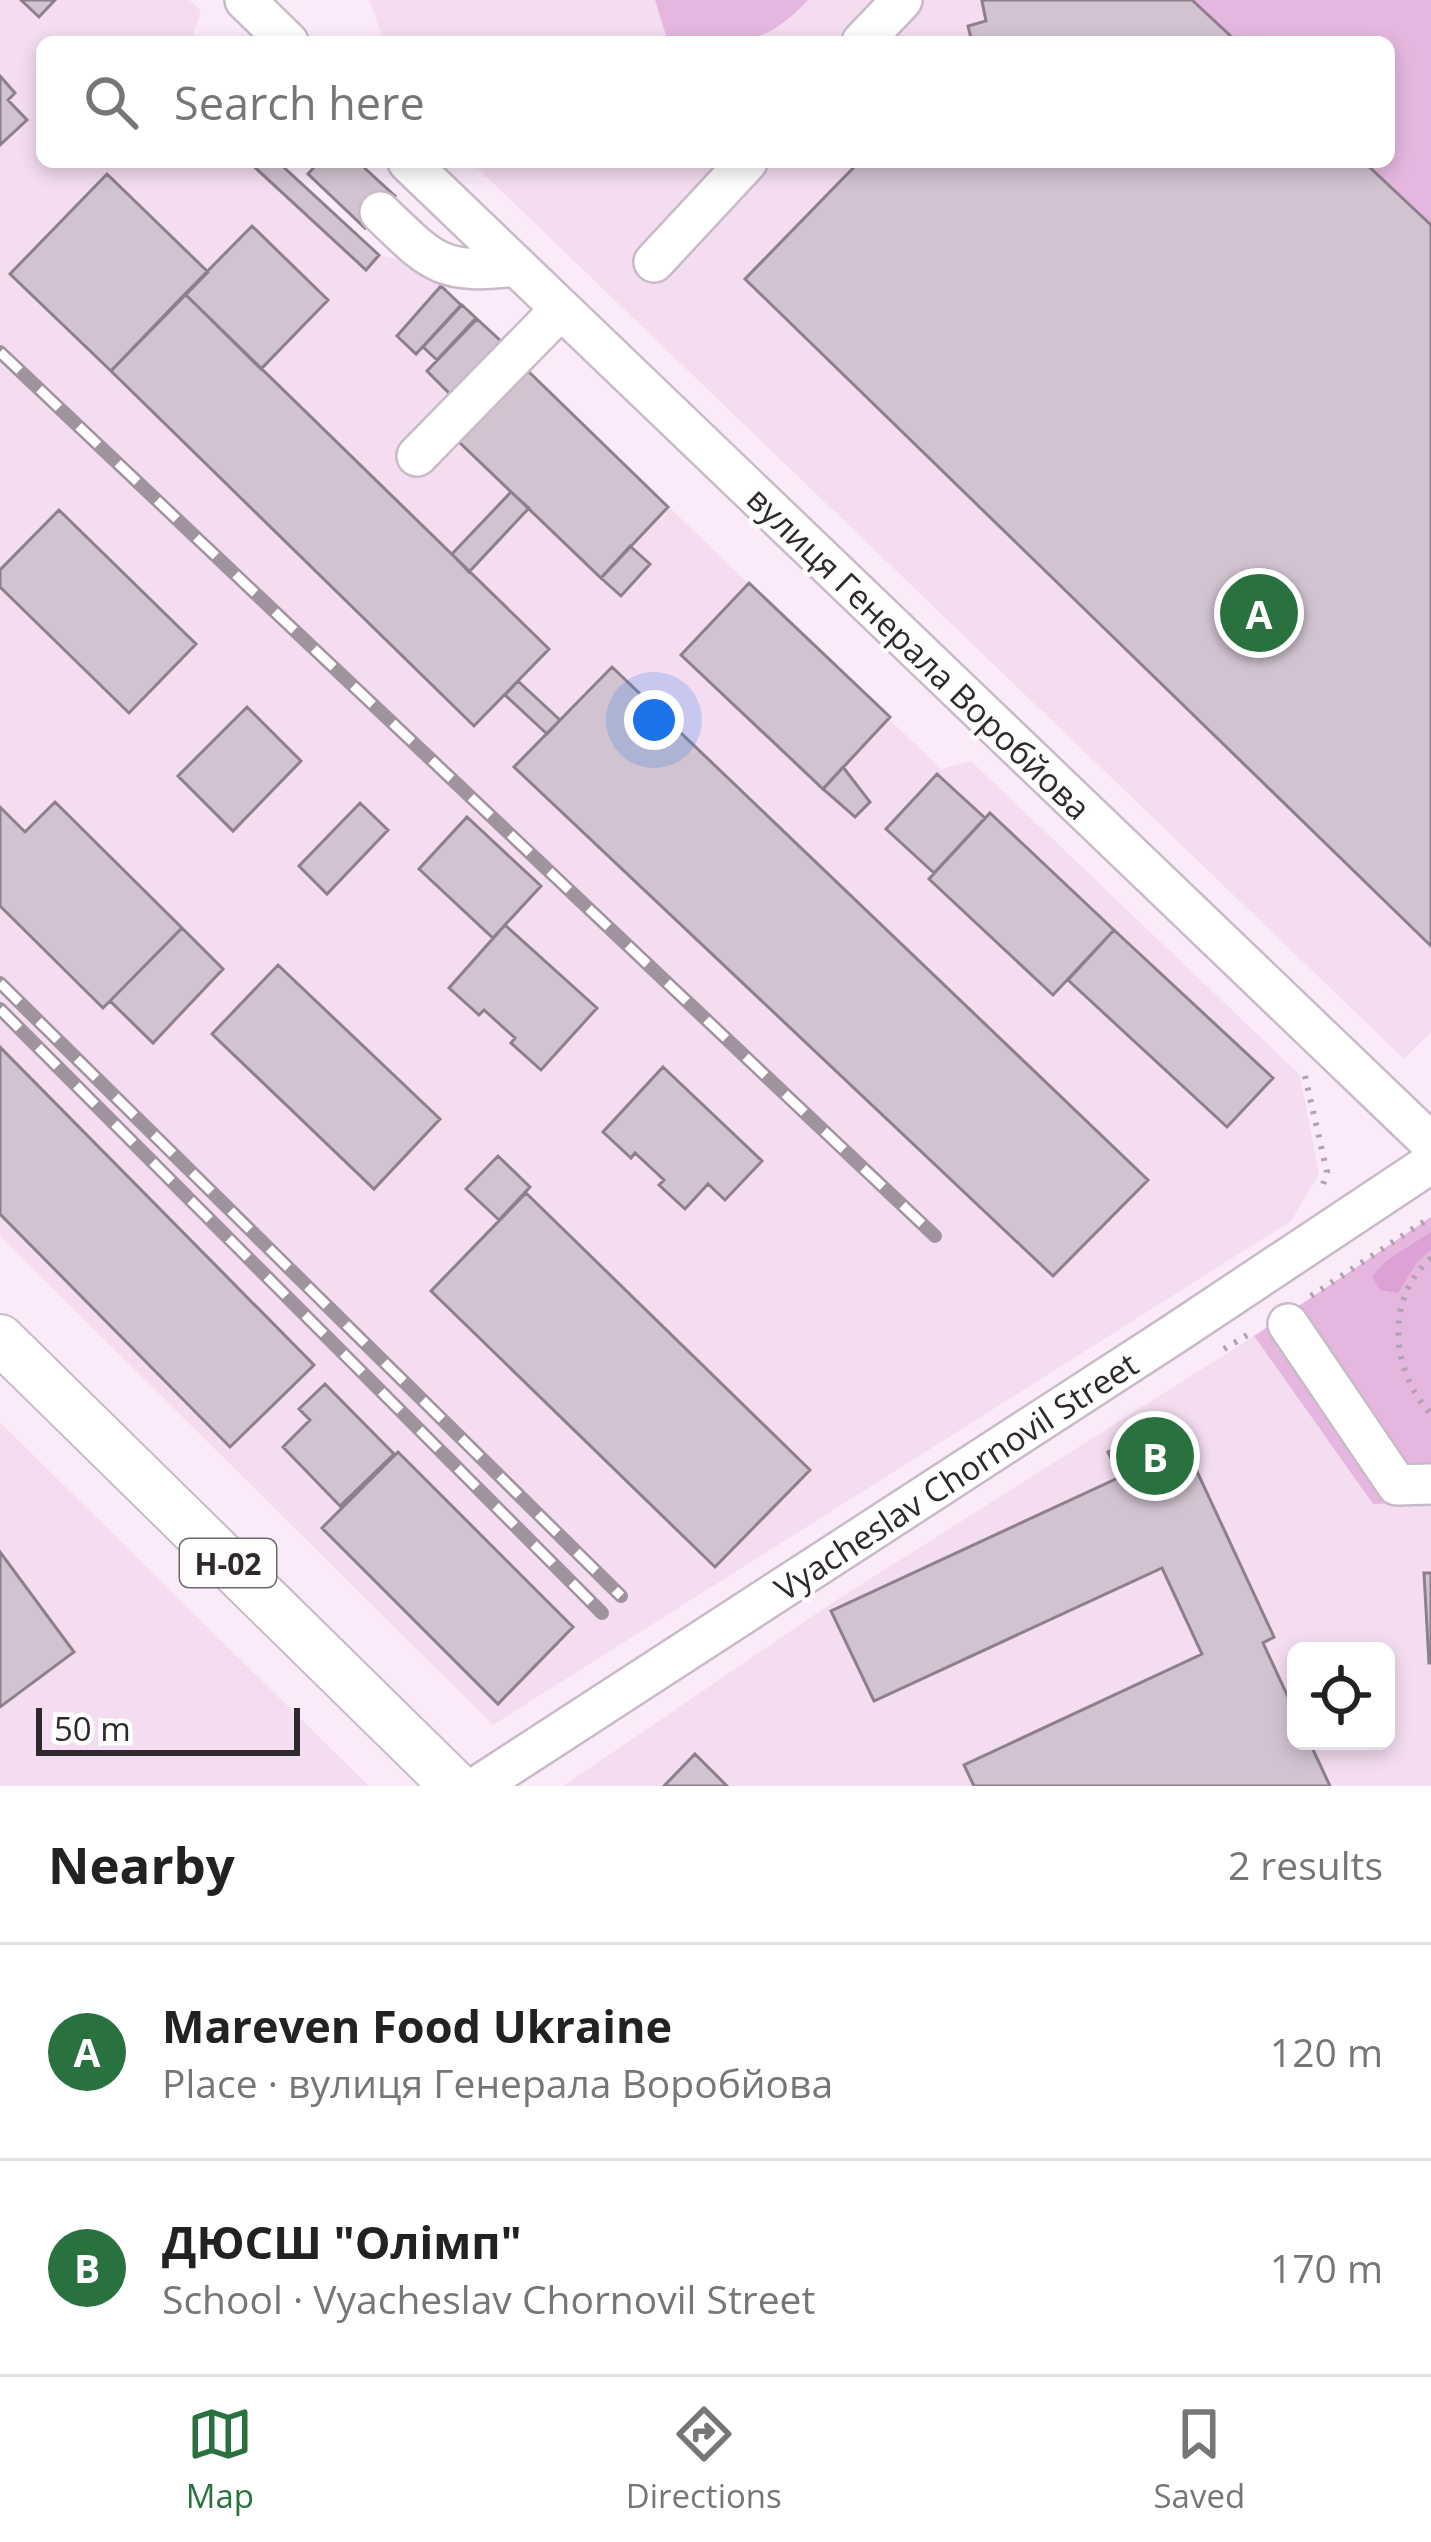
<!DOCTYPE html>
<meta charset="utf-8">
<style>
:root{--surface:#fff;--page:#f6f6f6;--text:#222;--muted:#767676;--line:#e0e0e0;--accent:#29723f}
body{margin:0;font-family:"Open Sans",sans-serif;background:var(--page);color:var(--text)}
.controls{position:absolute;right:36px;bottom:36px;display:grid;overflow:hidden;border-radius:18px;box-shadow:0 6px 18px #0003}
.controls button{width:108px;height:108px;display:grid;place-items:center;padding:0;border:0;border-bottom:3px solid var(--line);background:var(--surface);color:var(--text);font:60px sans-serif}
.scale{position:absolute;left:36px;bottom:30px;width:264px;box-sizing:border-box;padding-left:12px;border:6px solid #2f292e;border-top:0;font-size:33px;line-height:42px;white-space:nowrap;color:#2f292e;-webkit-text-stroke:9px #fefefe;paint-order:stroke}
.you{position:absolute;left:654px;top:720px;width:42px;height:42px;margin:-30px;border:9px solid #fff;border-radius:50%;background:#1a73e8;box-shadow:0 0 0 18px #1a73e833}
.badge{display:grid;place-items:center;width:78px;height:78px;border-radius:50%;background:var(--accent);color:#fff;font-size:39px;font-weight:700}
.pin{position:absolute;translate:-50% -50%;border:6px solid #fff;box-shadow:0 3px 12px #0006}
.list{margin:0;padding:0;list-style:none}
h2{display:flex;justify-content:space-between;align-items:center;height:156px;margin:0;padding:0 48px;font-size:51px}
h2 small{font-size:39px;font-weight:400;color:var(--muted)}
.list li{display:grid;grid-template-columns:78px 1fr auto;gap:36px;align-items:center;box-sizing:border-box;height:216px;padding:0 48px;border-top:3px solid var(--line)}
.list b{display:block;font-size:45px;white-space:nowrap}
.list p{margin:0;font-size:39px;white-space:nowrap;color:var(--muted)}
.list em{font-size:39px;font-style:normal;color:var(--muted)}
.icon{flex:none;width:66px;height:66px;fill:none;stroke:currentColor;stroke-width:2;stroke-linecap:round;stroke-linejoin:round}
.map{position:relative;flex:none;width:1431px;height:1786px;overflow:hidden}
.search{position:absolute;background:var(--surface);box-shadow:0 6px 18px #0003;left:36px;right:36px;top:36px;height:132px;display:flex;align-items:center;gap:30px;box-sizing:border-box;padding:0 42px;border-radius:18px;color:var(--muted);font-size:45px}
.sheet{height:588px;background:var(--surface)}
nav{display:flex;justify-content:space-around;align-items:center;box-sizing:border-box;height:168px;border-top:3px solid var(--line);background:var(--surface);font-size:33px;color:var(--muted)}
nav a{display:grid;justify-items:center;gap:6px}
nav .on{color:var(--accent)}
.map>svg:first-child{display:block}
</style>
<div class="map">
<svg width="1431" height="1786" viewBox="0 0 1431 1786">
<rect width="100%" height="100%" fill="#fbebf9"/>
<path fill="#f4ddf1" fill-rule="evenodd" d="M0 0H189L201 11 191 42H42V162H278L379 255 416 263 941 769 971 761 1300 1075 1319 1174 1291 1221 493 1725 0 1236Z
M369 0H1431V1032L1404 1059 471 162H1389V42H384Z
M1254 1336 1373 1504 1431 1502V1786H563L832 1603ZM1296 1651H1386V1741H1296Z
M0 1422 254 1673 369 1786H0Z"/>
<path fill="#e5b7df" d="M655 0H808C761 51 732 42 668 42Z
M1193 0H1431V225L1364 162H1389V42H1237Z
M1431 1217V1502L1373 1504 1254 1336Z"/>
<path fill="#dca1d5" d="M1431 1232V1250L1418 1261 1398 1293 1380 1290 1372 1276 1387 1260Z"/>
<path fill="#d2c3d0" stroke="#8d7f8b" stroke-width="3" d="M21 0H55L39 17Z
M1192 0 1237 42H972L968 26 986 21 982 1 986 0Z
M0 76 15 93 8 100 27 120 0 145Z
M249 162H278L379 255 366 270Z
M319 162H358L395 196 365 228 308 174Z
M859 162H1364L1431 225V946L745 279Z
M107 174 208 272 111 371 10 274Z
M252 226 328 300 261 369 185 294Z
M441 286 461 305 416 354 397 336Z
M185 294 549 649 474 726 111 371Z
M462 305 476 318 437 360 423 347Z
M477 319 502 342 451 395 427 371Z
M528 371 668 507 601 578 459 442Z
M511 492 529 508 469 572 452 554Z
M59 510 196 644 129 713 0 587V570Z
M630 546 650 564 621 596 601 578Z
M749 583 890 717 823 789 681 655Z
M612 667 1148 1180 1053 1276 514 767Z
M518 681 560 720 547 734 505 695Z
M247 707 301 761 233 831 178 776Z
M843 767 870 802 855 817 823 789Z
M937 774 985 818 934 873 886 829Z
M55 802 182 928 103 1008 0 906V807L25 832Z
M360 803 388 830 327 894 299 866Z
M990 813 1114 930 1053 995 929 879Z
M467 817 541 886 493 938 419 869Z
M505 925 597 1008 541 1070 511 1043 515 1038 484 1010 479 1015 449 988Z
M182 928 223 969 153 1043 110 1001Z
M1114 930 1273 1078 1227 1127 1068 980Z
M278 965 440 1119 374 1189 212 1034Z
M0 1047 314 1365 230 1447 0 1214Z
M663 1067 762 1161 725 1200 708 1184 685 1209 659 1185 664 1180 635 1153 631 1158 603 1132Z
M498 1156 530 1187 499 1220 466 1189Z
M526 1193 810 1470 715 1567 431 1291Z
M325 1384 394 1454 340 1506 283 1447 310 1420 299 1409Z
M1174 1422 1274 1637 1263 1643 1296 1714V1741H1309L1330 1786H974L964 1765 1202 1654 1162 1568 874 1701 831 1611 1120 1477 1108 1452Z
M398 1452 573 1627 498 1704 322 1528Z
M0 1552 74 1652 0 1707Z
M1424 1573H1431V1663H1429Z
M695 1754 727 1786H664Z"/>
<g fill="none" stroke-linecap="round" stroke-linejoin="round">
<path stroke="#d2c4d0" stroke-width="39" stroke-dasharray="39 20" stroke-linecap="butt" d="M328 162 380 212"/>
<g stroke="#c9bac7" stroke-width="44">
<path id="minor" d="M245 0 288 42
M862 42 902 0
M408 162 1431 1143
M380 212C432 262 440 275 515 266
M654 262 747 162
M417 456 561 309
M1288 1324 1397 1485 1431 1484
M478 1786 1174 1334 1431 1163"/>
</g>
<g stroke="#c9bac7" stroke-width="52">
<path id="major" d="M0 1339 455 1786"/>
</g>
<path stroke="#afa3ae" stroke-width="6" stroke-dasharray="3 9" stroke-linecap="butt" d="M1305 1076 1327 1172 1321 1191
M1431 1258C1384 1299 1391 1372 1431 1414
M1311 1296 1431 1217
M1224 1349 1254 1331"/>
<use href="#minor" stroke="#fff" stroke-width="39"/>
<use href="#major" stroke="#fff" stroke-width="48"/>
<g stroke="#9f939d" stroke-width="14">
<path id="rail" d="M0 352 935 1236
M0 983 621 1596
M0 1009 602 1613"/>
</g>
<use href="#rail" stroke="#fefefe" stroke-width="9" stroke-dasharray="27" stroke-linecap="butt"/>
</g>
<g text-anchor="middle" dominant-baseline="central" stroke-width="9" stroke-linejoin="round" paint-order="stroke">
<rect fill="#fefefe" stroke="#6d696c" stroke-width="3" x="180" y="1539" width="96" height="48" rx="9"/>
<g font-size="30" font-weight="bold" fill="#2f292e">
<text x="228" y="1563">Н-02</text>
</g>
<g font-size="33" fill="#2f292e" stroke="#fefefe">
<text transform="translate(919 653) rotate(44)">вулиця Генерала Воробйова</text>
<text transform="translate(956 1476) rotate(-33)">Vyacheslav Chornovil Street</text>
</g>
</g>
</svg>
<div class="controls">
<button><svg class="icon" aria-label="locate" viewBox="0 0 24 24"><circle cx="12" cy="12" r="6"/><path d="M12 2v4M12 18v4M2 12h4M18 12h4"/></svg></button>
</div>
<div class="scale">50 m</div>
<div class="you"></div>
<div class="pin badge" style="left:1259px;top:613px">A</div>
<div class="pin badge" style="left:1155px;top:1456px">B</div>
<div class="search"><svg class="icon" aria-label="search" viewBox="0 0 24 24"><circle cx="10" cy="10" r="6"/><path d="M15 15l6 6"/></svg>Search here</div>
</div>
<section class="sheet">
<h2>Nearby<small>2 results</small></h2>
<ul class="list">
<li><span class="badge">A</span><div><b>Mareven Food Ukraine</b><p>Place · вулиця Генерала Воробйова</p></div><em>120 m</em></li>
<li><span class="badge">B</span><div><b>ДЮСШ &quot;Олімп&quot;</b><p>School · Vyacheslav Chornovil Street</p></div><em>170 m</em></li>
</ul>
</section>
<nav>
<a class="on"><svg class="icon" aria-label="map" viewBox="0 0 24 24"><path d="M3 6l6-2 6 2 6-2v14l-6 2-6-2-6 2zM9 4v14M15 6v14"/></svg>Map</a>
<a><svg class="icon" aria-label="directions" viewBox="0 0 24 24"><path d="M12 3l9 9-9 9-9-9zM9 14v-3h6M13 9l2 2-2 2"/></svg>Directions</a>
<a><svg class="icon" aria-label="saved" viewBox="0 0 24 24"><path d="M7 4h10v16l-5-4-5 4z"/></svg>Saved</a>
</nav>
